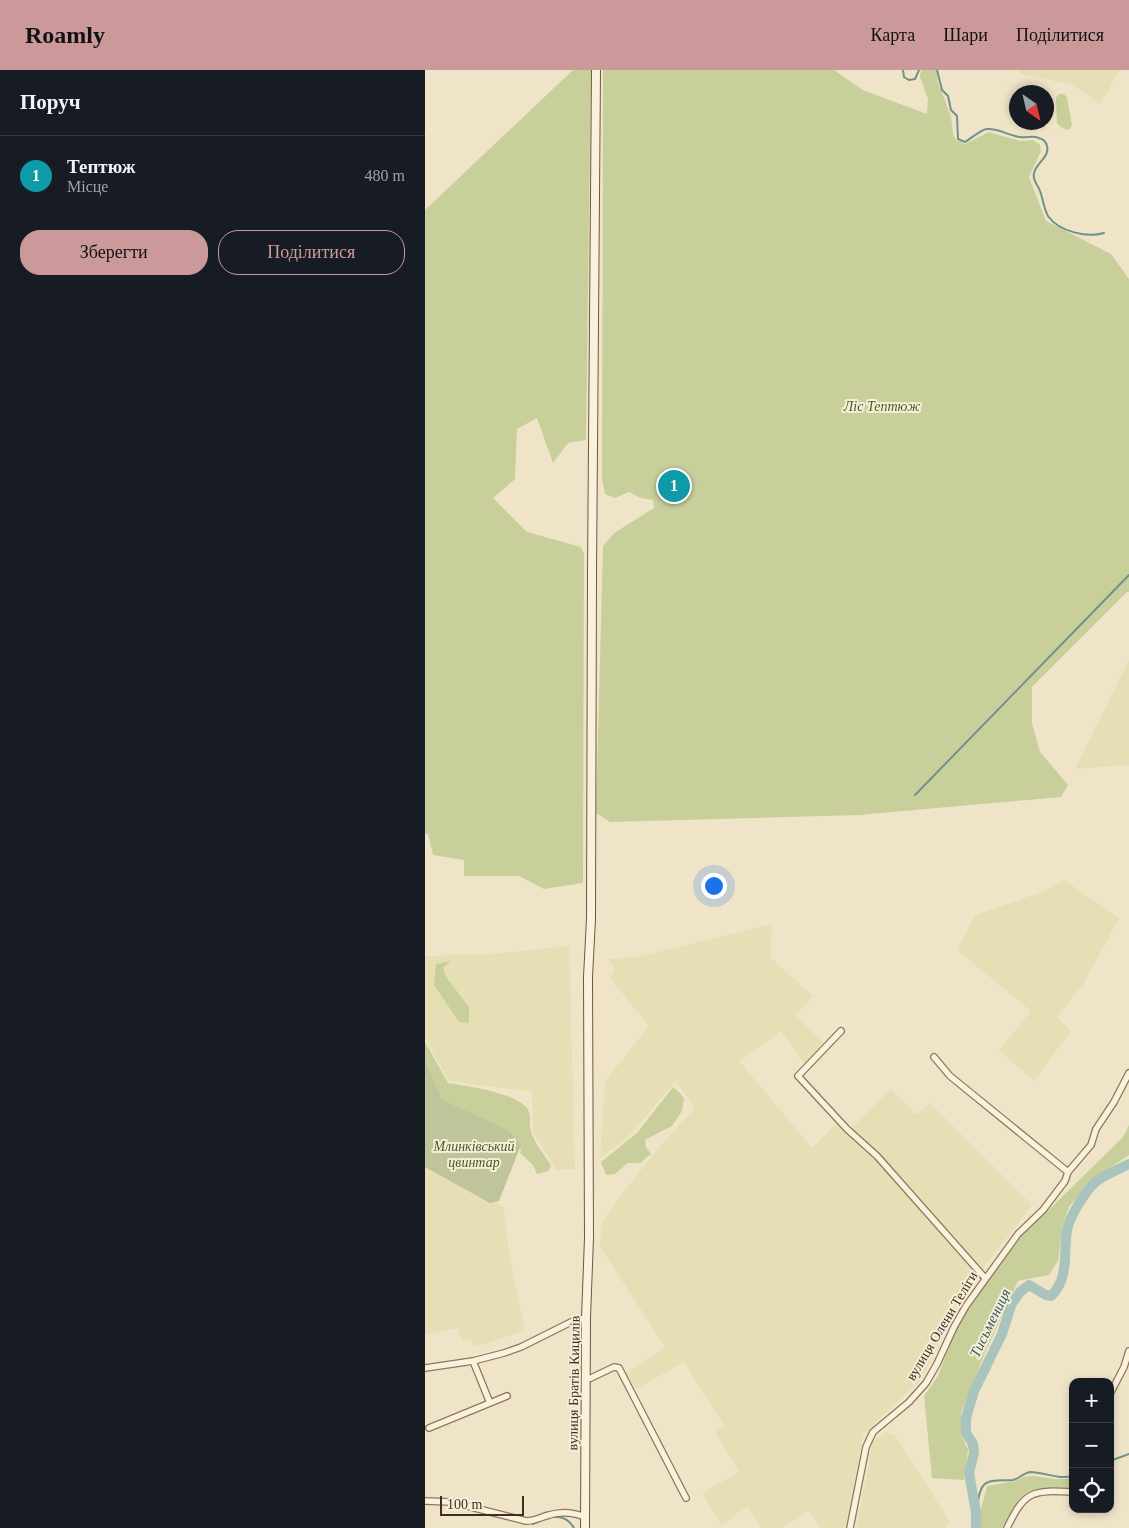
<!DOCTYPE html>
<html lang="uk">
<meta charset="utf-8">
<style>
:root{--surface:#171b24;--page:#20242c;--text:#f1f3f6;--muted:#9ea1a6;--line:#363941;--accent:#cc999b}
body{margin:0;font-family:"Times New Roman",serif;background:var(--page);color:var(--text)}
.controls{position:absolute;right:15px;bottom:15px;display:grid;overflow:hidden;border-radius:10px;box-shadow:0 2px 8px #0003}
.controls button{width:45px;height:45px;display:grid;place-items:center;padding:0;border:0;border-bottom:1px solid var(--line);background:var(--surface);color:var(--text);font:25px sans-serif}
.compass{position:absolute;left:584px;top:15px;width:45px;height:45px;border-radius:50%;background:var(--surface);box-shadow:0 2px 8px #0003;rotate:146deg}
.scale{position:absolute;left:15px;bottom:12px;width:84px;box-sizing:border-box;padding-left:5px;border:2px solid #3d2e20;border-top:0;font-size:14px;line-height:18px;white-space:nowrap;color:#3d2e20;-webkit-text-stroke:4px #f7eed8;paint-order:stroke}
.you{position:absolute;left:288px;top:815px;width:18px;height:18px;margin:-12px;border:4px solid #fff;border-radius:50%;background:#1a73e8;box-shadow:0 0 0 8px #1a73e833}
.badge{display:grid;place-items:center;width:32px;height:32px;border-radius:50%;background:var(--accent);color:#fff;font-size:16px;font-weight:700}
.pin{position:absolute;translate:-50% -50%;border:2px solid #fff;box-shadow:0 1px 5px #0006}
.list{margin:0;padding:0;list-style:none}
h2{display:flex;justify-content:space-between;align-items:center;height:65px;margin:0;padding:0 20px;font-size:21px}
h2 small{font-size:16px;font-weight:400;color:var(--muted)}
.list li{display:grid;grid-template-columns:32px 1fr auto;gap:15px;align-items:center;box-sizing:border-box;height:80px;padding:0 20px;border-top:1px solid var(--line)}
.list b{display:block;font-size:19px;white-space:nowrap}
.list p{margin:0;font-size:16px;white-space:nowrap;color:var(--muted)}
.list em{font-size:16px;font-style:normal;color:var(--muted)}
.actions{display:flex;gap:10px;padding:15px 20px}
.actions a{flex:1;padding:11px 0;border:1px solid var(--accent);border-radius:20px;text-align:center;font-size:18px;color:var(--accent)}
.actions .main{background:var(--accent);color:#111}
.icon{flex:none;width:28px;height:28px;fill:none;stroke:currentColor;stroke-width:2;stroke-linecap:round;stroke-linejoin:round}
.map{position:relative;flex:none;width:704px;height:1458px;overflow:hidden}
header{display:flex;align-items:center;gap:30px;box-sizing:border-box;height:70px;padding:0 25px;background:var(--accent);color:#111}
header strong{font-size:24px}
nav{display:flex;gap:28px;margin-inline-start:auto;font-size:18px}
main{display:flex}
aside{flex:1;background:var(--surface)}
.map>svg:first-child{display:block}
</style>
<header>
<strong>Roamly</strong>
<nav><a>Карта</a><a>Шари</a><a>Поділитися</a></nav>
</header>
<main>
<aside>
<h2>Поруч<small></small></h2>
<ul class="list">
<li><span class="badge" style="background:#0f9aa8">1</span><div><b>Тептюж</b><p>Місце</p></div><em>480 m</em></li>
</ul>
<div class="actions"><a class="main">Зберегти</a><a>Поділитися</a></div>
</aside>
<div class="map">
<svg width="704" height="1458" viewBox="0 0 704 1458">
<rect width="100%" height="100%" fill="#f0e4c8"/>
<path fill="#e6deb5" d="M594 0H695L675 34 648 15 596 4Z
M704 590V695L650 699Z
M639 810 694 848 659 913 632 947 646 961 609 1011 574 980 606 941 532 880 550 845 620 821Z
M347 854 345 887 388 926 370 945 399 973 379 993 356 961 314 991 387 1078 412 1053 422 1063 466 1019 492 1045 505 1033 607 1135 537 1226 496 1310 438 1364 421 1458H396L384 1441 357 1458H337L322 1436 297 1455 277 1423 314 1402 290 1362 299 1356 259 1292 211 1319 201 1302 241 1278 175 1177 177 1152 200 1120 242 1068 270 1038 251 1011 201 1069 175 1088 180 1011 224 956 185 908 190 900 183 889 212 887Z
M144 876 150 1099 131 1100 108 1062 107 1020H93L24 1011 0 968V886L66 884Z
M0 1096 79 1137 84 1184 100 1260 49 1277 46 1269 37 1271 33 1258 0 1265Z
M461 1362 470 1365 525 1452 521 1458H431L448 1371Z"/>
<path fill="#c9cf9b" d="M148 0H166L161 370 143 373 128 393 112 348 92 359 90 409 68 428 102 462 156 477 159 484 158 813 119 819 94 806H39V790L8 785 3 764H0V140Z
M178 0H409L438 20 502 44 503 29 495 7 496 0H511L513 13 526 46 528 64 531 70 540 74 564 62 595 71 608 70 615 75 616 81 604 107 621 151 686 184 704 209V522H702L607 617V653L615 682 643 715 636 727 434 745 185 752 171 743 178 476 189 463 229 438 228 430 216 428 204 422 190 428 180 424 177 409Z
M634 24H639L642 27 647 55 645 59 641 60 632 54 631 28Z
M26 891 18 898 22 908 44 937V953L34 952 9 915 11 894Z
M0 972 23 1013C40 1016 98 1023 104 1042 106 1048 104 1056 106 1062 110 1073 119 1085 126 1095L124 1101 112 1104 108 1095 95 1083 96 1079 78 1061 15 1030 0 997Z
M248 1017 256 1024 259 1029 257 1041 247 1056 220 1070 221 1077 226 1084 215 1093H203L190 1104 181 1105 176 1092 212 1063Z
M704 1055V1085L666 1111 644 1137 638 1154 633 1191 624 1205 593 1211 560 1283 536 1343V1365L543 1379 539 1410 507 1408 499 1326 513 1306 536 1245 589 1174 698 1067Z
M608 1406 631 1409H648V1419C601 1416 599 1417 577 1458H554L555 1443 562 1416 591 1411 598 1407Z"/>
<path fill="#bfc49a" d="M0 991 17 1030 83 1060 96 1075 74 1131 65 1133 0 1097Z"/>
<g fill="none" stroke-linecap="round" stroke-linejoin="round">
<path stroke="#6f938a" stroke-width="2" d="M478 0 479 7 484 10 490 9 494 0
M512 0 517 20 523 26 526 40 532 46 533 69 540 72C545 69 557 59 562 59 574 58 584 66 595 67 602 68 608 65 614 68 618 69 621 72 622 76 625 87 611 93 609 103 607 110 613 115 615 121 618 129 619 139 623 146 634 162 663 168 679 163
M490 725 704 505
M685 1391 704 1384
M0 1434H8
M551 1442C553 1435 553 1422 558 1416 563 1408 580 1411 588 1410 594 1409 598 1403 605 1402 620 1402 633 1410 648 1406
M61 1444 86 1450
M127 1447C137 1446 144 1449 149 1458
M108 1454 122 1448"/>
<path stroke="#a9c4bc" stroke-width="10" d="M551 1458V1442L544 1403 549 1383 548 1374 541 1363V1348L549 1321 577 1264 587 1233 595 1222 604 1215 621 1225 626 1226C646 1207 637 1179 643 1156 647 1143 662 1118 673 1110 682 1104 694 1099 704 1094"/>
<g stroke="#8d765c" stroke-width="8">
<path id="street" d="M416 961 373 1006 422 1059 452 1086 560 1208
M509 987 525 1006 643 1102
M48 1291 65 1333
M0 1298 48 1291 79 1283 96 1277 150 1250 161 1248
M161 1309 166 1308 189 1297 194 1298 261 1428
M685 1324 699 1297 704 1281
M4 1358 82 1326
M0 1431 26 1432 101 1451C110 1451 116 1447 124 1445 137 1441 148 1442 160 1447
M425 1458 441 1377 448 1362 484 1332 501 1313 512 1294 529 1257 541 1236 593 1164 618 1140 640 1111 643 1102 666 1075 671 1059 689 1032 704 1003
M582 1458C600 1420 608 1420 648 1422"/>
</g>
<g stroke="#6f573f" stroke-width="10">
<path id="secondary" d="M160 1458 161 1248 164 1168 163 907 166 849 167 503 171 0"/>
</g>
<use href="#street" stroke="#faf1dc" stroke-width="5.5"/>
<use href="#secondary" stroke="#faf1dc" stroke-width="8"/>
</g>
<g text-anchor="middle" dominant-baseline="central" stroke-width="4" stroke-linejoin="round" paint-order="stroke">
<g font-size="14" font-style="italic" fill="#4d5a26" stroke="#f7eed8">
<text x="457" y="336">Ліс Тептюж</text>
<text x="49" y="1076">Млинківський<tspan x="49" dy="16">цвинтар</tspan></text>
</g>
<g font-size="14" fill="#3d2e20" stroke="#f7eed8">
<text transform="translate(517 1256) rotate(-59)">вулиця Олени Теліги</text>
<text transform="translate(149 1313) rotate(-89)">вулиця Братів Кицилів</text>
</g>
<g font-size="15" font-style="italic" fill="#2f5d5a" stroke="#f7eed8">
<text transform="translate(565 1253) rotate(-64)">Тисьмениця</text>
</g>
</g>
</svg>
<div class="controls">
<button>+</button>
<button>−</button>
<button><svg class="icon" aria-label="locate" viewBox="0 0 24 24"><circle cx="12" cy="12" r="6"/><path d="M12 2v4M12 18v4M2 12h4M18 12h4"/></svg></button>
</div>
<svg class="compass" viewBox="-18 -18 36 36"><path d="M0-13l5 13h-10z" fill="#e53935"/><path d="M0 13l5-13h-10z" fill="#9ea1a6"/></svg>
<div class="scale">100 m</div>
<div class="you"></div>
<div class="pin badge" style="left:249px;top:416px;background:#0f9aa8">1</div>
</div>
</main>
